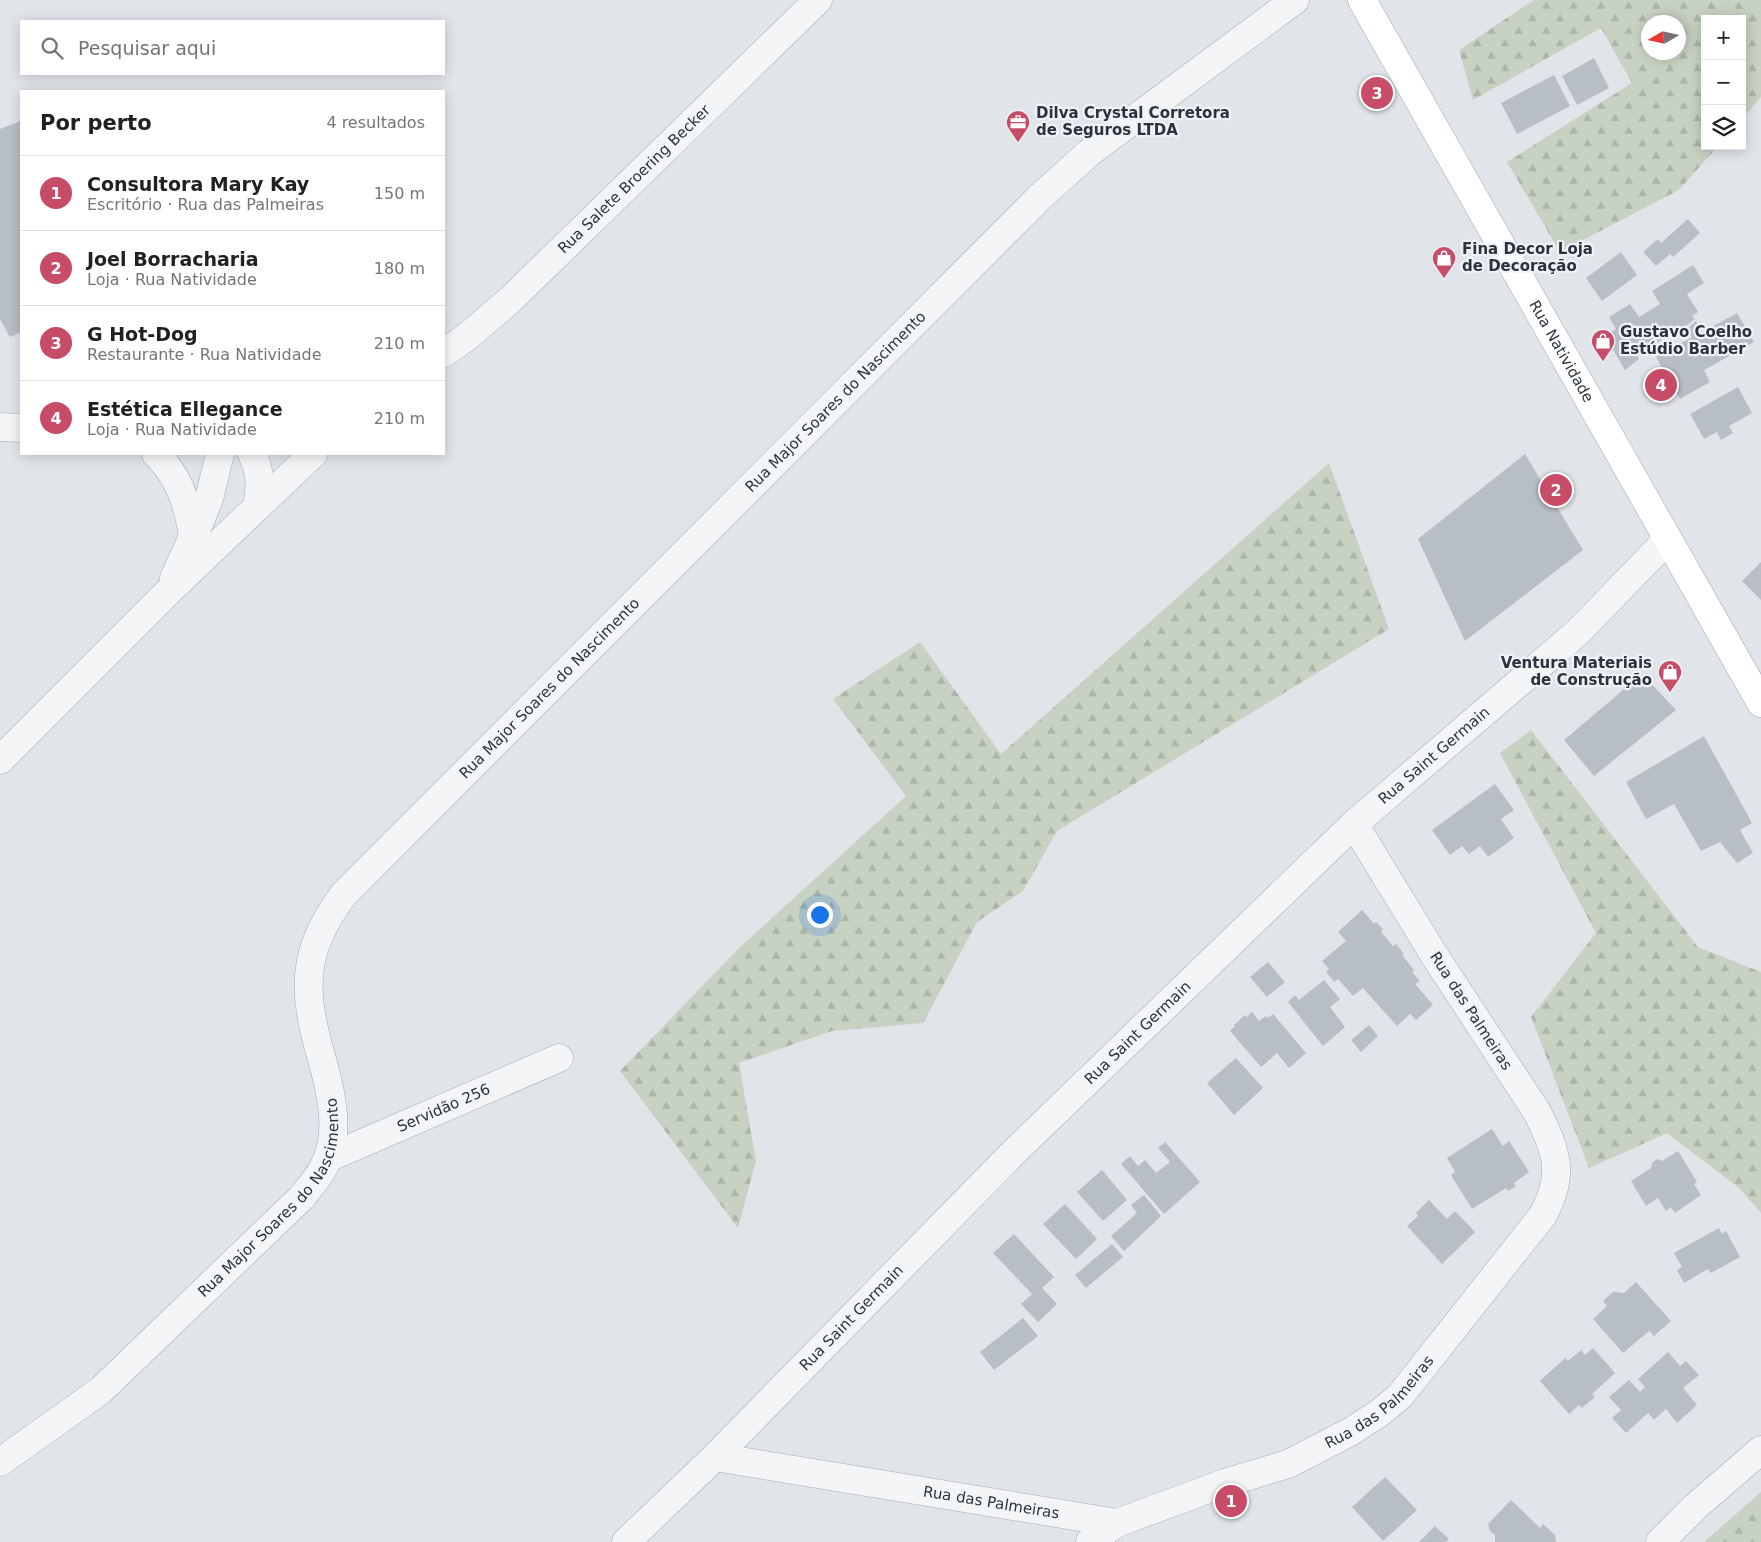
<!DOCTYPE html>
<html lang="pt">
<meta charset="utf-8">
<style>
:root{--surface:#fff;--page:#f2f2f2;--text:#202124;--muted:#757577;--line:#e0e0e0;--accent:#c74c67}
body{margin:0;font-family:"DejaVu Sans",sans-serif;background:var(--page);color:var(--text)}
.controls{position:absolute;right:15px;top:15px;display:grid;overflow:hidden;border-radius:0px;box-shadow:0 2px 12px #0003}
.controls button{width:45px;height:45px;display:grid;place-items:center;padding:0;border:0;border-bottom:1px solid var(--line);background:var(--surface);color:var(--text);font:25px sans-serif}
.compass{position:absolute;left:1641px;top:15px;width:45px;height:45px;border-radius:50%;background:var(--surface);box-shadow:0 2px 12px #0003;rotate:261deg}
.you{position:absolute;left:819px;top:914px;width:18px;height:18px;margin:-12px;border:4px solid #fff;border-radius:50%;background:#1a73e8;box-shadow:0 0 0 8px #1a73e833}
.badge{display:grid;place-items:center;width:32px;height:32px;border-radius:50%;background:var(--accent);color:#fff;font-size:16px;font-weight:700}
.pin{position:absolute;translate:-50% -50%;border:2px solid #fff;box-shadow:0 1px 5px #0006}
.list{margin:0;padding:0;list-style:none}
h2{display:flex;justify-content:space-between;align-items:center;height:65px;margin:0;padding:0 20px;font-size:21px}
h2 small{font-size:16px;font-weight:400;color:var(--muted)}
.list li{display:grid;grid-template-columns:32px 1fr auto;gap:15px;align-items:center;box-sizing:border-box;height:75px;padding:0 20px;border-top:1px solid var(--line)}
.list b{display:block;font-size:19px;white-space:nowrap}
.list p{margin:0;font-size:16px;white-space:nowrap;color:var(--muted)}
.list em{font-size:16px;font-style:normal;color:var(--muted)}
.icon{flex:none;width:28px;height:28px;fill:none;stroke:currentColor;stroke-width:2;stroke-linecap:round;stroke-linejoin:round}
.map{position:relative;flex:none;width:1761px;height:1542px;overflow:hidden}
.search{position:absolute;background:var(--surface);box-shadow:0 2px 12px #0003;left:20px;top:20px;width:425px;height:55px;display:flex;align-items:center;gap:12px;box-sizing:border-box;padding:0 18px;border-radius:0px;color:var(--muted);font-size:19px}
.panel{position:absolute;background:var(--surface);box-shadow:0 2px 12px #0003;left:20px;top:90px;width:425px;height:365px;border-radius:0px}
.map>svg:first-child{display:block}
</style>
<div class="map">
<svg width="1761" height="1542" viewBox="0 0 1761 1542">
<defs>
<pattern id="forest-firs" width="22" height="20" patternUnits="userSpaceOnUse" patternTransform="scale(1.25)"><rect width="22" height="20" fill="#c7d2c2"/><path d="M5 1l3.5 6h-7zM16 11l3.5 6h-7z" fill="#abb5a8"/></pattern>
</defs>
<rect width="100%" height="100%" fill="#e1e4e9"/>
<path fill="url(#forest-firs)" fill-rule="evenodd" d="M1534 0H1761V97L1742 119V19H1705V146H1718L1679 190 1560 252 1507 162 1632 83 1601 28 1473 100 1459 50ZM1678 22V52H1648V22Z
M1329 463 1389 629 1057 831 1023 891 977 922 923 1023 832 1031 739 1063 756 1161 738 1228 620 1071 740 947 906 796 833 699 920 642 1001 754Z
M1531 730 1698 947 1761 972V1213L1739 1188 1667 1133 1589 1168 1531 1017 1596 933 1500 753Z
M1761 1492V1542H1704Z"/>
<path fill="#b8bec5" d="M1594 58 1609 88 1577 105 1562 76Z
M1554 75 1570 106 1517 134 1501 103Z
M21 121V332L10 337 0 319V129Z
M1688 219 1700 233 1673 257 1670 254 1656 266 1643 252 1658 239 1661 243Z
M1621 252 1637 275 1602 301 1586 278Z
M1693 265 1704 283 1687 294 1698 312 1692 316 1695 319 1680 330 1636 354 1639 359 1625 370 1605 336 1616 329 1609 317 1630 304 1639 317 1660 304 1652 291Z
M1737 313 1754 342 1704 370 1710 382 1680 399 1656 357 1692 337 1687 329 1696 321 1701 333Z
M1738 387 1752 413 1729 426 1733 433 1721 440 1717 432 1704 439 1690 414Z
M1525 454 1583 550 1465 641 1418 539Z
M1761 562V600L1742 581Z
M1642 674 1676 710 1594 776 1564 740Z
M1704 736 1752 823 1740 830 1753 853 1737 863 1720 842 1701 851 1674 804 1646 819 1626 782Z
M1495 784 1514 810 1501 819 1514 838 1488 857 1480 846 1469 854 1462 846 1450 855 1432 830Z
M1362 910 1374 924 1376 922 1383 929 1381 932 1393 946 1396 944 1404 954 1402 955 1414 970 1412 972 1420 981 1415 984 1433 1005 1416 1020 1410 1014 1397 1026 1363 988 1353 996 1338 979 1334 982 1326 972 1329 969 1322 961 1346 941 1338 932Z
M1268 962 1285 982 1267 997 1250 977Z
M1324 980 1340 999 1330 1007 1345 1027 1323 1046 1288 1002 1295 995 1299 1000Z
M1252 1012 1259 1021 1266 1016 1268 1018 1273 1014 1306 1053 1289 1068 1277 1053 1261 1067 1230 1031 1235 1026 1234 1025 1245 1015 1247 1017Z
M1369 1025 1378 1036 1361 1052 1351 1040Z
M1236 1058 1263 1088 1234 1115 1207 1083Z
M1492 1129 1503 1146 1509 1141 1529 1172 1514 1183 1516 1186 1508 1191 1506 1188 1472 1209 1451 1175 1455 1172 1447 1158Z
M1165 1142 1200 1182 1164 1214 1121 1164 1130 1156 1138 1166 1145 1160 1156 1173 1170 1162 1158 1148Z
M1678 1151 1697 1182 1694 1184 1701 1195 1675 1213 1671 1207 1666 1211 1658 1198 1646 1206 1631 1181 1651 1168 1652 1163 1657 1159 1662 1161Z
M1102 1170 1127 1200 1103 1221 1077 1192Z
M1144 1195 1161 1216 1124 1251 1111 1236 1137 1213 1131 1205Z
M1429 1200 1447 1219 1455 1211 1475 1232 1442 1264 1407 1226 1418 1216 1416 1213Z
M1065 1204 1097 1239 1076 1259 1043 1224Z
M1719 1228 1722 1234 1726 1231 1740 1257 1711 1273 1708 1269 1684 1283 1677 1270 1682 1267 1674 1253Z
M1014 1234 1054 1277 1042 1288 1057 1304 1038 1322 1021 1304 1032 1294 993 1253Z
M1112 1244 1123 1257 1086 1288 1075 1275Z
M1636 1282 1671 1321 1654 1336 1649 1331 1623 1353 1593 1319 1607 1306 1603 1301 1613 1292 1624 1293Z
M1023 1318 1038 1336 994 1370 980 1352Z
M1593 1348 1615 1373 1592 1394 1595 1397 1582 1408 1579 1405 1569 1414 1540 1381 1565 1358 1568 1361 1581 1350 1585 1355Z
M1668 1352 1680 1366 1686 1361 1699 1375 1683 1388 1697 1405 1677 1423 1666 1409 1654 1420 1648 1413 1626 1433 1612 1418 1621 1410 1609 1397 1629 1380 1640 1392 1645 1387 1638 1379Z
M1385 1477 1417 1510 1383 1541 1352 1507Z
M1511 1500 1540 1528 1543 1524 1555 1535 1556 1542H1495V1535L1490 1531 1488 1524Z
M1435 1526 1449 1539 1446 1542H1419Z"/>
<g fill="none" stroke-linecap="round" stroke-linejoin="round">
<g stroke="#a6abb3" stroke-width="29">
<g id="minor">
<path id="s1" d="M444 353 468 336 510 300 818 0"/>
<path d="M0 427 21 428"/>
<path d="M156 454C179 476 189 507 193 537"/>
<path d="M257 507 313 454"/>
<path d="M174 578 201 519 209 499 220 454"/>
<path d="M0 760 167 593 257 507C261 488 261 472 252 454"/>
<path id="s2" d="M328 1158 559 1058"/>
<path id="s3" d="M715 1457 1117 1523 1225 1483 1288 1464 1350 1432 1378 1414 1400 1396 1543 1215C1565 1174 1557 1152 1537 1112L1436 958 1354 824"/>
<path id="s4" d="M0 1462 100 1391 301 1198C311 1186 323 1172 328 1157 335 1138 334 1113 330 1093 326 1068 316 1044 312 1019 302 969 314 934 344 894L1040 197 1090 152 1295 0"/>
<path id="s5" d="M626 1542 715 1457 1013 1153 1354 824 1578 632 1667 540"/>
<path d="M1090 1542 1117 1523"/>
<path d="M1660 1542 1695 1507 1761 1450"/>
</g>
</g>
<g stroke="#a1a9b4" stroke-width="29">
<g id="major">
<path id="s6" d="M1362 0 1761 703"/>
</g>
</g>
<use href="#minor" stroke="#f3f5f7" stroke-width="28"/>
<use href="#major" stroke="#fff" stroke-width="28"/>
</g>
<defs>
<g id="office-pin" transform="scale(1.25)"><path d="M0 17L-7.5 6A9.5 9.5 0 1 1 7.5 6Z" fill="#c74c67" stroke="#f0f3f6"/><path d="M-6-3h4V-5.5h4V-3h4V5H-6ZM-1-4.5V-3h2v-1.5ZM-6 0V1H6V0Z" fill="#fff"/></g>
<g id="shop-pin" transform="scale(1.25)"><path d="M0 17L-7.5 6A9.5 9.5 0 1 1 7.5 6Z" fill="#c74c67" stroke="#f0f3f6"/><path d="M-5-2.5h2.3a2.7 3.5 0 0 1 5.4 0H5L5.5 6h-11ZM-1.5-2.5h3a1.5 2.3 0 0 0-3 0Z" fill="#fff"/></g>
</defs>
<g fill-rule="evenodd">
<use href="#office-pin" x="1018" y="122"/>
<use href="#shop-pin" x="1444" y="258"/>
<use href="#shop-pin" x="1603" y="341"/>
<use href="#shop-pin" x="1670" y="672"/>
</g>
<g text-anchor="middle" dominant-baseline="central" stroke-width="4.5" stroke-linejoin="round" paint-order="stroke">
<g font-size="15" font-weight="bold" fill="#2a333f" stroke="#f0f3f6" text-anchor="start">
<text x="1036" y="113">Dilva Crystal Corretora<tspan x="1036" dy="17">de Seguros LTDA</tspan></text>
<text x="1462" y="249">Fina Decor Loja<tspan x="1462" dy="17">de Decoração</tspan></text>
<text x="1620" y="332">Gustavo Coelho<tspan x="1620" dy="17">Estúdio Barber</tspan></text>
<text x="1652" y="663" text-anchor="end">Ventura Materiais<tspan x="1652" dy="17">de Construção</tspan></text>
</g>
<g font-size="15" fill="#2a333f" stroke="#f0f3f6">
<text stroke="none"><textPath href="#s1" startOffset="258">Rua Salete Broering Becker</textPath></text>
<text stroke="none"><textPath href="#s6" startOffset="404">Rua Natividade</textPath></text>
<text stroke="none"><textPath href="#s4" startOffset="1421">Rua Major Soares do Nascimento</textPath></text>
<text stroke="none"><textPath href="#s4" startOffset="1016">Rua Major Soares do Nascimento</textPath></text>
<text stroke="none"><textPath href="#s5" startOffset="1128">Rua Saint Germain</textPath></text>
<text transform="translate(1471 1011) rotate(57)">Rua das Palmeiras</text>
<text stroke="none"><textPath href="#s5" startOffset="722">Rua Saint Germain</textPath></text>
<text stroke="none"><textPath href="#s2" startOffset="126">Servidão 256</textPath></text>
<text stroke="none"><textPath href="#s4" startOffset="386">Rua Major Soares do Nascimento</textPath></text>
<text stroke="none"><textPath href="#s5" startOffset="318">Rua Saint Germain</textPath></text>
<text stroke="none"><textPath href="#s3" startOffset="700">Rua das Palmeiras</textPath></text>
<text stroke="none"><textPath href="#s3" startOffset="280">Rua das Palmeiras</textPath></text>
</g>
</g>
</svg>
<div class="controls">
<button>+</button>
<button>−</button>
<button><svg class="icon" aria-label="layers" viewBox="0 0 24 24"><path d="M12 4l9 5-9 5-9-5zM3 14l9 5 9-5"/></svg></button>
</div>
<svg class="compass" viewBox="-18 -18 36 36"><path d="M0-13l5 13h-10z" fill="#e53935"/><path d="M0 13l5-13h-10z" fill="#757577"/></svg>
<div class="you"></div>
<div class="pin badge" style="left:1231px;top:1501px">1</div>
<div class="pin badge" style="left:1556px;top:490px">2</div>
<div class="pin badge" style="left:1377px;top:93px">3</div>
<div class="pin badge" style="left:1661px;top:385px">4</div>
<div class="search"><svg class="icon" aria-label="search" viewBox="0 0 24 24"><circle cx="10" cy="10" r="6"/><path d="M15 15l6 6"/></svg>Pesquisar aqui</div>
<section class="panel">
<h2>Por perto<small>4 resultados</small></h2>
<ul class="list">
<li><span class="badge">1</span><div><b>Consultora Mary Kay</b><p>Escritório · Rua das Palmeiras</p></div><em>150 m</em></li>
<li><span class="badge">2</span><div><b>Joel Borracharia</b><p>Loja · Rua Natividade</p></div><em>180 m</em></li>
<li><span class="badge">3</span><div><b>G Hot-Dog</b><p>Restaurante · Rua Natividade</p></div><em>210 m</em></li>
<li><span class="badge">4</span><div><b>Estética Ellegance</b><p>Loja · Rua Natividade</p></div><em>210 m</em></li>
</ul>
</section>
</div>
